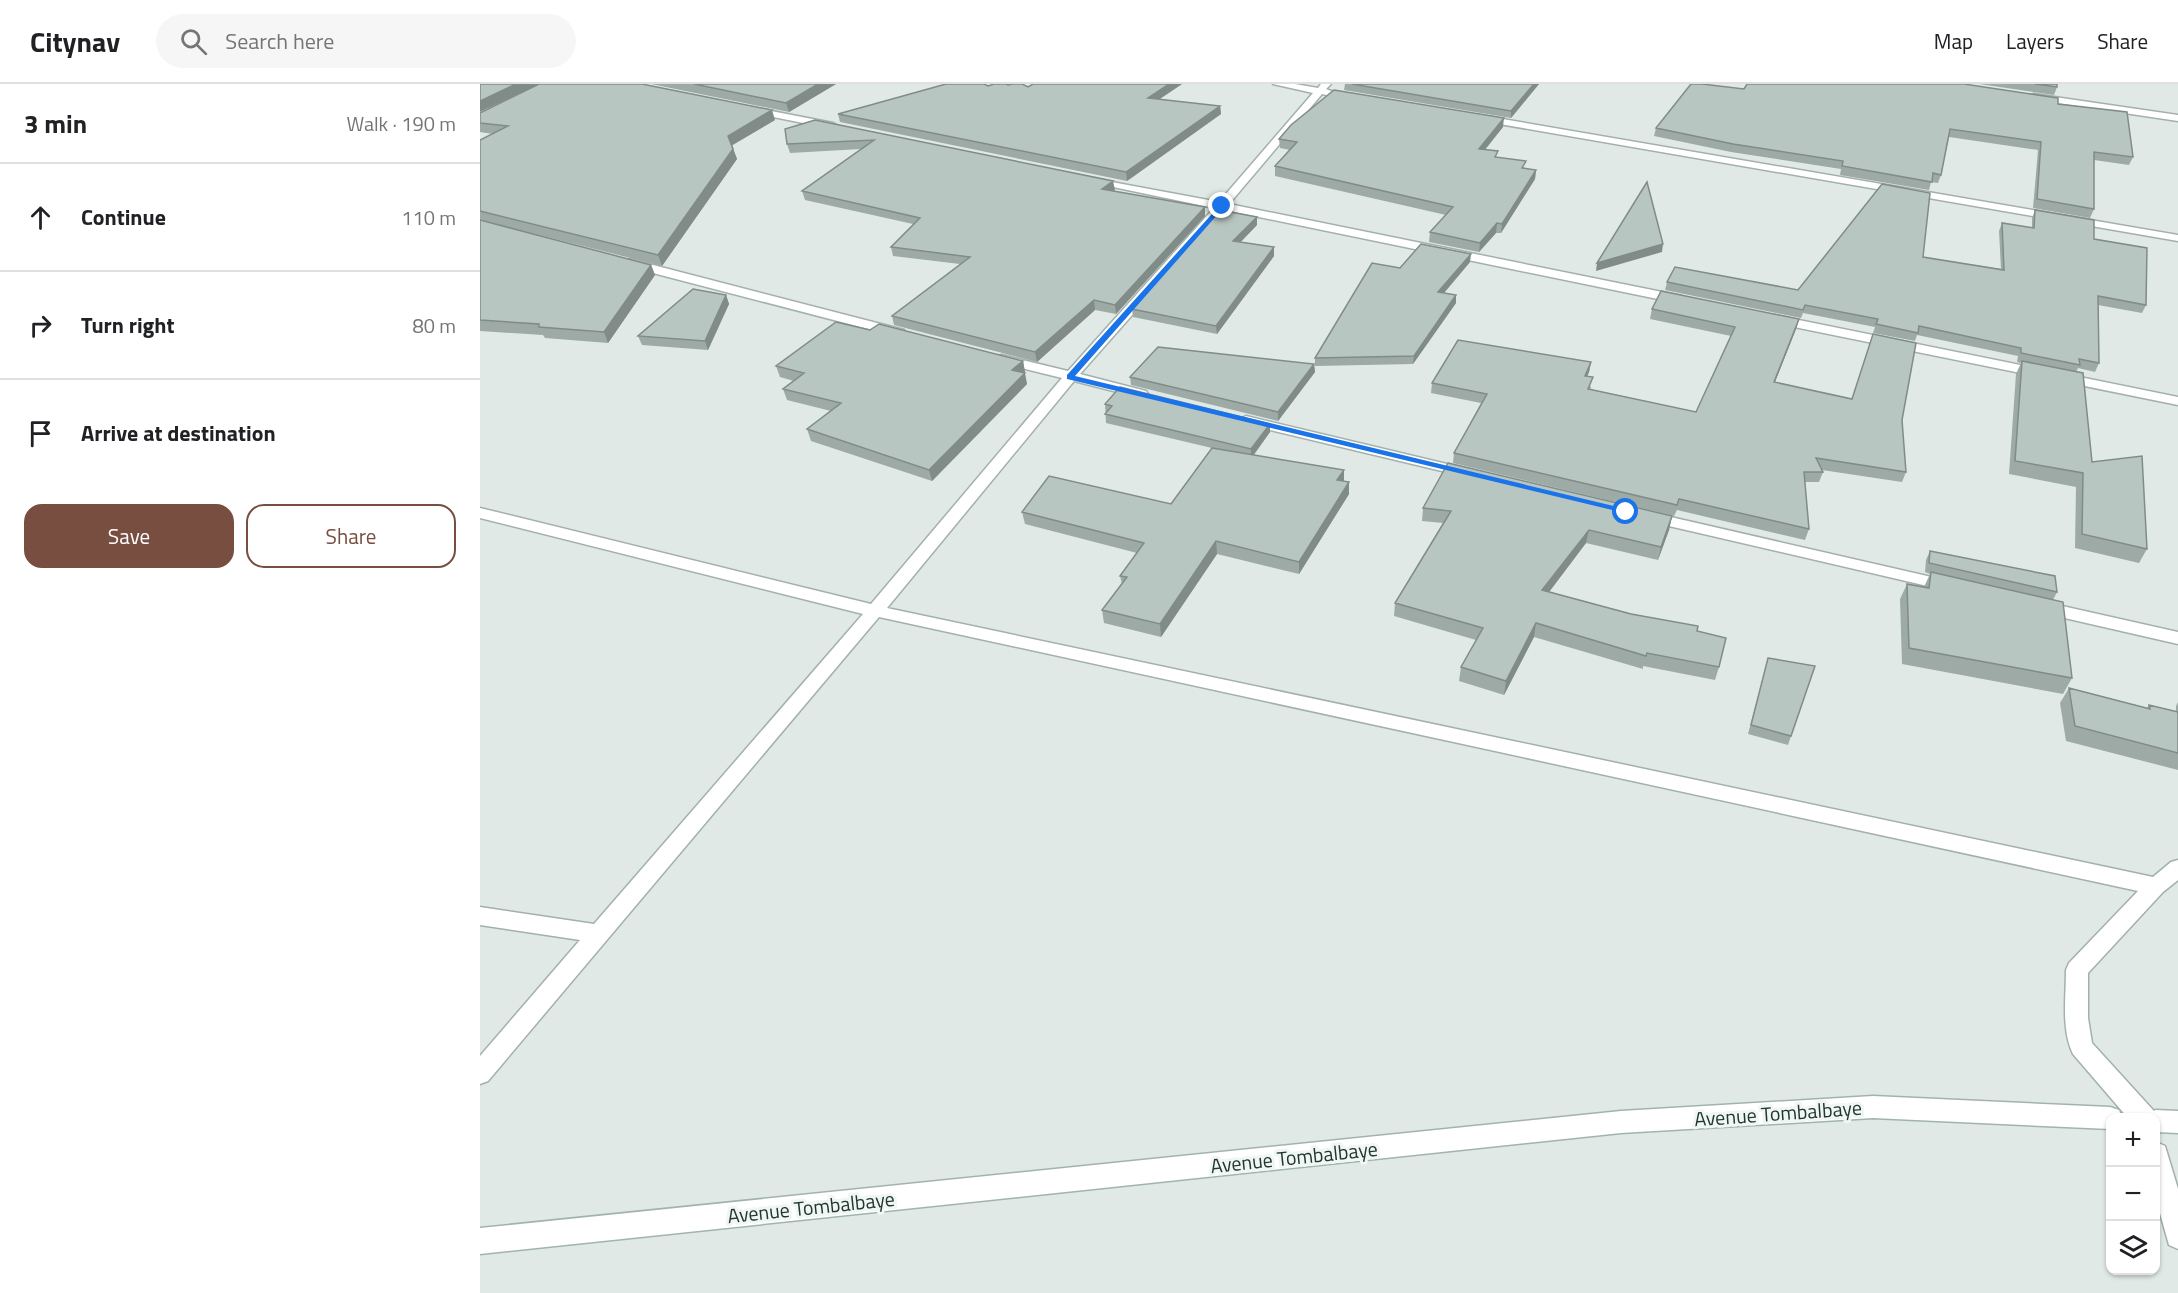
<!DOCTYPE html>
<meta charset="utf-8">
<style>
:root{--surface:#fff;--page:#f6f6f6;--text:#202124;--muted:#757577;--line:#e0e0e0;--accent:#784e40}
body{margin:0;font-family:"Titillium Web",sans-serif;background:var(--page);color:var(--text)}
.controls{position:absolute;right:18px;bottom:18px;display:grid;overflow:hidden;border-radius:12px;box-shadow:0 2px 4px #0004}
.controls button{width:54px;height:54px;display:grid;place-items:center;padding:0;border:0;border-bottom:2px solid var(--line);background:var(--surface);color:var(--text);font:30px sans-serif}
.stop{position:absolute;width:18px;height:18px;margin:-14px;border:4px solid #1a73e8;border-radius:50%;background:#fff}
.stop.end{background:#1a73e8;border-color:#fff;box-shadow:0 2px 6px #0008}
.list{margin:0;padding:0;list-style:none}
h2{display:flex;justify-content:space-between;align-items:center;height:78px;margin:0;padding:0 24px;font-size:26px}
h2 small{font-size:20px;font-weight:400;color:var(--muted)}
.list li{display:grid;grid-template-columns:39px 1fr auto;gap:18px;align-items:center;box-sizing:border-box;height:108px;padding:0 24px;border-top:2px solid var(--line)}
.list b{display:block;font-size:22px;white-space:nowrap}
.list em{font-size:20px;font-style:normal;color:var(--muted)}
.actions{display:flex;gap:12px;padding:18px 24px}
.actions a{flex:1;padding:14px 0;border:2px solid var(--accent);border-radius:18px;text-align:center;font-size:21px;color:var(--accent)}
.actions .main{background:var(--accent);color:#fff}
.icon{flex:none;width:33px;height:33px;fill:none;stroke:currentColor;stroke-width:2;stroke-linecap:round;stroke-linejoin:round}
.map{position:relative;flex:none;width:1698px;height:1209px;overflow:hidden}
header{display:flex;align-items:center;gap:36px;box-sizing:border-box;height:84px;padding:0 30px;background:var(--surface);border-bottom:2px solid var(--line)}
header strong{font-size:28px}
nav{display:flex;gap:33px;margin-inline-start:auto;font-size:21px}
.search{width:420px;height:54px;background:var(--page);display:flex;align-items:center;gap:15px;box-sizing:border-box;padding:0 21px;border-radius:33px;color:var(--muted);font-size:22px}
main{display:flex}
aside{flex:1;background:var(--surface)}
.map>svg:first-child{display:block}
</style>
<header>
<strong>Citynav</strong>
<div class="search"><svg class="icon" aria-label="search" viewBox="0 0 24 24"><circle cx="10" cy="10" r="6"/><path d="M15 15l6 6"/></svg>Search here</div>
<nav><a>Map</a><a>Layers</a><a>Share</a></nav>
</header>
<main>
<aside>
<h2>3 min<small>Walk · 190 m</small></h2>
<ul class="list">
<li><svg class="icon" aria-label="ahead" viewBox="0 0 24 24"><path d="M12 20V5M6 11l6-6 6 6"/></svg><div><b>Continue</b></div><em>110 m</em></li>
<li><svg class="icon" aria-label="right" viewBox="0 0 24 24"><path d="M7 20v-9h11M14 6l5 5-5 5"/></svg><div><b>Turn right</b></div><em>80 m</em></li>
<li><svg class="icon" aria-label="arrive" viewBox="0 0 24 24"><path d="M6 21V4h12l-3 4 3 4H6"/></svg><div><b>Arrive at destination</b></div></li>
</ul>
<div class="actions"><a class="main">Save</a><a>Share</a></div>
</aside>
<div class="map">
<svg width="1698" height="1209" viewBox="0 0 1698 1209">
<rect width="100%" height="100%" fill="#e0e9e5"/>
<g fill="none" stroke-linecap="round" stroke-linejoin="round">
<g stroke="#a3b0ac" stroke-width="3">
<path id="street" d="M793 0H815L838 4 841 0H851L846 5 856 9 851 12 842 10 749 120 1202 212 1208 216 1202 220 745 126 600 290 666 307 668 310 666 313 661 314 594 297 407 524 1673 793 1691 778 1698 776V796L1683 808 1608 889V934L1612 959 1673 1026 1676 1034V1035L1648 1034 1593 970C1581 945 1586 913 1586 886L1589 879 1658 807 399 533 8 997 0 1000V972L100 856 0 841V823L114 840 383 530 0 434V424L391 520 582 294 517 278 515 275 517 272 522 271 588 287 734 124 609 98 604 95 605 93 739 118 833 9Z
M1554 10 1698 31V37L1551 15V11Z
M271 23 353 39 358 42 353 45 268 28V24Z
M999 31 1698 151V157L996 36 994 34Z
M150 175 424 246 425 249 419 253 146 182V176Z
M1294 231 1698 313V321L1289 238 1288 235 1289 232Z
M766 332 992 386 994 389 987 393 761 339 759 336Z
M1169 428 1469 497 1475 498 1477 502 1475 506 1469 507 1163 436 1161 433 1163 430Z
M1560 517 1698 548V560L1554 527 1552 523 1554 519Z
M1676 1058 1685 1062 1698 1105V1165L1689 1161 1676 1115Z"/>
</g>
<g stroke="#a0b4ad" stroke-width="3">
<path id="secondary" d="M1393 1012 1630 1023 1639 1026 1642 1034H1630V1045L1393 1034 1141 1049 0 1170V1144L1141 1027Z
M1676 1026 1698 1027V1049L1676 1048V1034H1665L1667 1029Z"/>
</g>
<use href="#street" fill="#fff" fill-rule="evenodd"/>
<use href="#secondary" fill="#fff" fill-rule="evenodd"/>
</g>
<path fill="#9eaaa6" d="M39 0H162L295 36 252 61 257 75 182 182 0 136V56L13 50 0 48V39L43 8Z
M171 0H356L309 28Z
M553 0H702L680 15 740 22 741 30 647 97 360 38 358 30 508 2 528 1 548 3Z
M865 0H1059L1031 34 864 6Z
M1499 0H1577V3L1574 11Z
M1264 5 1578 20 1653 73 1649 81 1614 76V125L1610 134 1553 124 1558 66 1469 53 1461 91 1458 99 1451 98 1449 106 1360 91 1361 85 1251 68 1174 52 1176 44Z
M335 36 635 106 633 107 725 132 636 230 615 226 557 278 414 241 412 232 480 180 413 172 411 163 433 140 325 116 322 107 381 65 310 69 307 60Z
M1023 43 1005 66 1017 73 1045 84 1056 86 1055 95 1021 149H1016L999 168 949 158 950 148 966 131 795 92V82L810 66 800 64 799 55Z
M1555 126 1614 155 1666 221 1662 229 1618 221 1619 279 1615 288 1598 284 1596 288 1612 378 1667 465 1659 479 1595 464 1596 403 1529 390 1536 290 1541 279 1537 278 1538 272 1437 251 1435 257 1393 249 1395 243 1323 229 1321 234 1185 206 1187 198 1318 206 1443 173 1521 185 1519 147 1522 139 1552 144V134Z
M0 136 171 181 175 191 128 259 65 254 63 251 0 247Z
M777 141 760 158 794 163V172L737 250 653 233 652 225Z
M990 178 964 209 976 219 933 280 835 282V274L920 184Z
M246 211 249 220 228 266 162 261 158 252Z
M1172 225 1319 235 1316 245 1295 298 1422 336 1426 388 1422 398 1342 386 1343 388 1339 398H1325L1329 445 1325 456 1197 426 1194 432 973 379 974 369 1001 319 951 309 952 299 1111 278 1109 288 1107 292 1111 304 1110 305 1216 328 1251 252 1170 235Z
M390 246 543 277 545 288 544 289 547 300 452 397 331 357 327 345 351 327 307 316 303 305 314 297 300 293 296 282Z
M834 280 835 288 798 337 651 301 650 293Z
M625 320 790 340V348L774 371 864 386V397L869 398V410L819 490 737 470 681 553 624 539 622 526 642 500 640 492 657 469 545 440 542 428 691 420 732 364 626 339Z
M943 424 1192 432 1189 446 1178 476 1106 459 1069 508 1217 547 1239 583 1235 596 1163 582V585L1054 553 1024 611 979 597 981 583 996 556 914 532 915 519 963 439 942 437Z
M1450 467 1577 508 1573 516 1592 594 1583 610 1422 580 1420 515 1427 500 1444 503 1450 490 1445 488 1446 476Z
M1288 574 1311 652 1308 661 1268 650Z
M1589 604 1667 624 1669 621 1696 627V622L1698 618V686L1586 657 1580 619Z"/>
<path fill="#818b87" d="M36 0H39L43 8 0 28V17Z
M39 0H59L43 8Z
M338 0H356L309 28 306 19Z
M689 0H702L669 22 668 14Z
M1054 0H1059L1031 34V27Z
M740 22 741 30 647 97 646 88Z
M292 26 295 36 251 62 248 52Z
M1024 34 1023 43 998 74 999 65Z
M253 65 257 75 182 182 178 171Z
M1056 86 1055 95 1021 149 1022 140Z
M633 97 635 106 623 114 622 105Z
M725 123V132L636 230 635 221Z
M777 133V141L754 165 753 157Z
M1017 139 1016 149 999 168 1000 159Z
M1183 160 1182 168 1116 187 1117 179Z
M794 163V172L737 250 736 242Z
M991 170 990 178 958 216V208Z
M171 181 175 191 128 259 124 248Z
M246 211 249 220 228 266 225 257Z
M976 211V219L933 280 934 272Z
M614 216 615 226 557 278 555 268Z
M1319 235 1316 245 1291 308 1294 298Z
M543 277 545 288 534 298 532 286Z
M1111 278 1109 288 1103 302 1105 292Z
M834 280 835 288 798 337V328Z
M545 289 547 300 452 397 449 386Z
M790 340V348L771 374V365Z
M864 386V398L857 396Z
M869 398V410L819 490V478Z
M1192 432 1189 446 1178 476 1181 463Z
M1109 446 1106 459 1060 520 1062 506Z
M736 457 737 470 681 553 680 540Z
M1056 539 1054 553 1024 611 1026 597Z"/>
<path fill="#b8c6c1" stroke="#818b87" stroke-width="1.5" d="M0 0H36L0 17Z
M59 0H162L292 26 248 52 253 65 178 171 0 127V56L28 42 0 39V29Z
M214 0H338L306 19Z
M466 0H504L508 2 514 0H526L528 1 533 0H542L548 3 553 0H689L668 14 740 22 646 88 358 30Z
M872 0H1054L1031 27Z
M1211 0H1222L1264 5 1267 0H1484L1578 14V20L1647 28 1653 73 1614 68V125L1557 115 1561 58 1470 45 1461 91 1453 89 1452 98 1362 82 1363 77 1253 60 1176 44Z
M1555 0H1577V3Z
M854 6 1024 34 999 65 1018 67 1015 73 1046 77 1042 84 1056 86 1022 140 1017 139 1000 159 950 148 973 123 795 82 817 58 799 55 811 41Z
M335 36 633 97 622 105 725 123 635 221 614 216 555 268 412 232 490 173 411 163 440 134 322 107 394 56 307 60 305 45Z
M1167 98 1183 160 1117 179Z
M1402 100 1450 109 1443 173 1524 186 1522 139 1554 144 1555 126 1614 136V155L1667 164 1666 221 1618 212 1619 279 1599 275 1600 281 1541 269V264L1439 242 1438 249 1396 240 1398 235 1325 221 1323 226 1187 198 1195 183 1318 206Z
M740 126 777 133 753 157 794 163 736 242 652 225Z
M0 136 171 181 124 248 59 243V240L0 236Z
M941 160 991 170 958 208 976 211 934 272 835 274 892 179 920 184Z
M213 205 246 211 225 257 158 252Z
M1181 207 1319 235 1294 298 1372 315 1393 250 1436 259 1422 336 1426 388 1336 374 1343 388H1324L1329 445 1199 415 1197 421 974 369 1007 310 952 299 978 256 1111 278 1105 292 1113 293 1108 305 1216 328 1255 243 1172 225Z
M356 238 390 246 399 240 543 277 532 286 545 289 449 386 327 345 361 319 303 305 324 289 296 282Z
M678 263 834 280 798 328 650 293Z
M1542 277 1603 289 1612 378 1662 372 1667 465 1602 450 1603 389 1535 377Z
M640 303 790 340 771 365 625 330 632 322 625 320Z
M732 364 864 386 857 396 869 398 819 478 736 457 680 540 622 526 647 493 640 492 664 459 542 428 569 392 691 420Z
M968 379 1192 432 1181 463 1109 446 1062 506 1151 530 1218 542 1217 547 1246 554 1239 583 1167 569 1166 572 1056 539 1026 597 981 583 1003 544 915 519 971 427 943 424Z
M1450 467 1575 492 1577 508 1449 479Z
M1451 488 1583 518 1592 594 1429 564 1427 500 1449 504Z
M1288 574 1335 582 1311 652 1271 641Z
M1589 604 1670 625 1669 621 1698 628V669L1595 642Z"/>
<path fill="#1a73e8" d="M740 121 745 122 595 292 1146 425 1149 426V430L587 295V291Z"/>
<g text-anchor="middle" dominant-baseline="central" stroke-width="6" stroke-linejoin="round" paint-order="stroke">
<g font-size="20" fill="#223732" stroke="#f0f6f3">
<text transform="translate(1298 1029) rotate(-4)">Avenue Tombalbaye</text>
<text transform="translate(814 1073) rotate(-6)">Avenue Tombalbaye</text>
<text transform="translate(331 1123) rotate(-6)">Avenue Tombalbaye</text>
</g>
</g>
</svg>
<div class="controls">
<button>+</button>
<button>−</button>
<button><svg class="icon" aria-label="layers" viewBox="0 0 24 24"><path d="M12 4l9 5-9 5-9-5zM3 14l9 5 9-5"/></svg></button>
</div>
<div class="stop" style="left:1146px;top:428px"></div>
<div class="stop end" style="left:742px;top:122px"></div>
</div>
</main>
